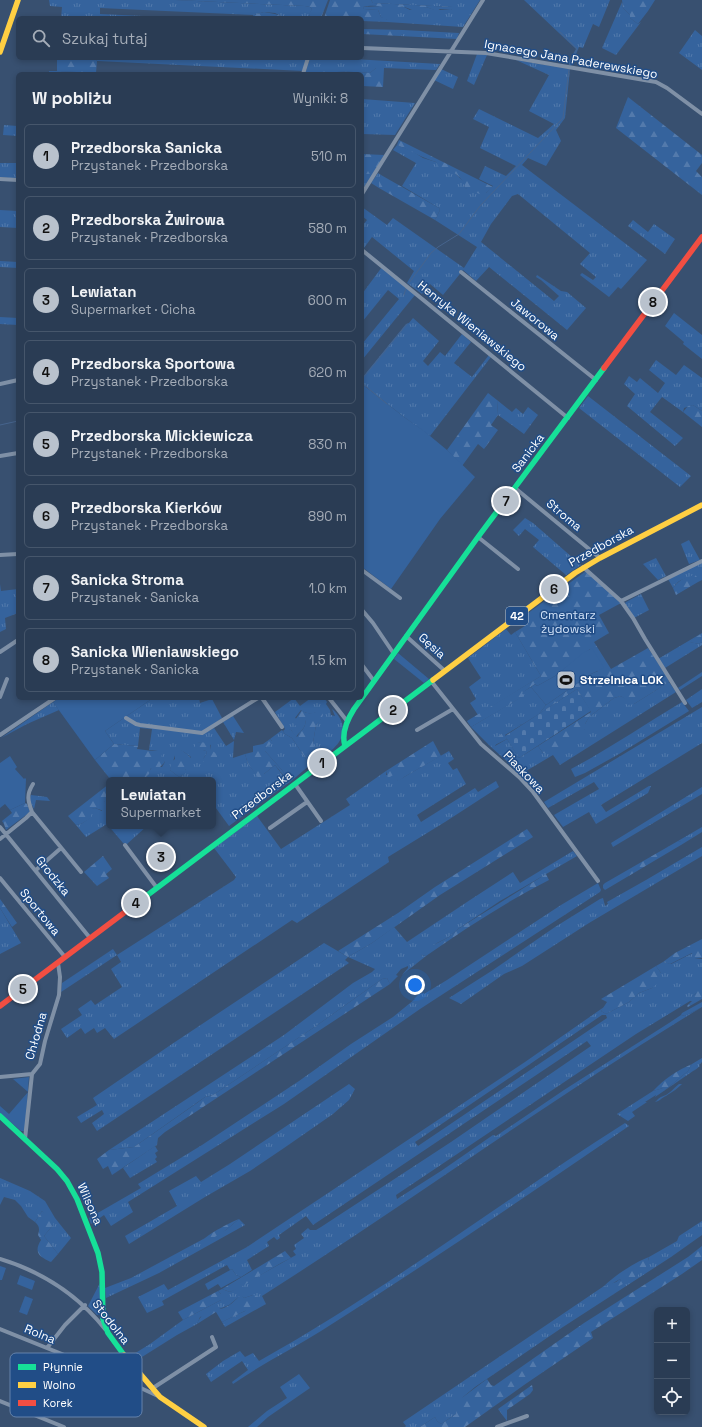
<!DOCTYPE html>
<html lang="pl">
<meta charset="utf-8">
<style>
:root{--surface:#2a3c54;--page:#32435a;--text:#f1f3f6;--muted:#a5adb8;--line:#46566b;--accent:#b9c2cd}
body{margin:0;font-family:"Space Grotesk",sans-serif;background:var(--page);color:var(--text)}
.controls{position:absolute;right:12px;bottom:12px;display:grid;overflow:hidden;border-radius:6px;box-shadow:0 2px 6px #0003}
.controls button{width:36px;height:36px;display:grid;place-items:center;padding:0;border:0;border-bottom:1px solid var(--line);background:var(--surface);color:var(--text);font:20px sans-serif}
.you{position:absolute;left:415px;top:985px;width:14px;height:14px;margin:-10px;border:3px solid #fff;border-radius:50%;background:#1a73e8;box-shadow:0 0 0 6px #1a73e833}
.badge{display:grid;place-items:center;width:26px;height:26px;border-radius:50%;background:var(--accent);color:#111;font-size:13px;font-weight:700}
.pin{position:absolute;translate:-50% -50%;border:2px solid #fff;box-shadow:0 1px 4px #0006}
.popup{position:absolute;left:106px;top:777px;width:110px;height:52px;box-sizing:border-box;display:grid;place-content:center;border-radius:6px;background:var(--surface);filter:drop-shadow(0 1px 3px #0005);font-size:13px;white-space:nowrap;color:var(--muted)}
.popup b{font-size:15px;color:var(--text)}
.popup::after{content:'';position:absolute;left:50%;top:100%;margin-left:-8px;border:8px solid transparent;border-top-color:var(--surface)}
.list{margin:0;padding:0;list-style:none}
h2{display:flex;justify-content:space-between;align-items:center;height:52px;margin:0;padding:0 16px;font-size:17px}
h2 small{font-size:13px;font-weight:400;color:var(--muted)}
.list li{display:grid;grid-template-columns:26px 1fr auto;gap:12px;align-items:center;box-sizing:border-box;height:64px;margin:0 8px 8px;padding:0 8px;border:1px solid var(--line);border-radius:6px}
.list b{display:block;font-size:15px;white-space:nowrap}
.list p{margin:0;font-size:13px;white-space:nowrap;color:var(--muted)}
.list em{font-size:13px;font-style:normal;color:var(--muted)}
.icon{flex:none;width:22px;height:22px;fill:none;stroke:currentColor;stroke-width:2;stroke-linecap:round;stroke-linejoin:round}
.map{position:relative;flex:none;width:702px;height:1427px;overflow:hidden}
.search{position:absolute;background:var(--surface);box-shadow:0 2px 6px #0003;left:16px;top:16px;width:348px;height:44px;display:flex;align-items:center;gap:10px;box-sizing:border-box;padding:0 14px;border-radius:6px;color:var(--muted);font-size:15px}
.panel{position:absolute;background:var(--surface);box-shadow:0 2px 6px #0003;left:16px;top:72px;width:348px;height:628px;border-radius:6px}
.map>svg:first-child{display:block}
</style>
<div class="map">
<svg width="702" height="1427" viewBox="0 0 702 1427">
<defs>
<pattern id="grass-tufts" width="24" height="20" patternUnits="userSpaceOnUse"><rect width="24" height="20" fill="#35639d"/><path d="M3 7l-1-3M5 7V3M7 7l1-3M15 17l-1-3M17 17v-4M19 17l1-3" fill="none" stroke="#537aac"/></pattern>
<pattern id="forest-firs" width="22" height="20" patternUnits="userSpaceOnUse"><rect width="22" height="20" fill="#35639d"/><path d="M5 1l3.5 6h-7zM16 11l3.5 6h-7z" fill="#537aac"/></pattern>
<pattern id="cemetery-stones" width="16" height="16" patternUnits="userSpaceOnUse"><rect width="16" height="16" fill="#35639d"/><path d="M2 7V4a2 2 0 0 1 4 0v3zM10 15v-3a2 2 0 0 1 4 0v3z" fill="#537aac"/></pattern>
</defs>
<rect width="100%" height="100%" fill="#385070"/>
<path fill="url(#grass-tufts)" fill-rule="evenodd" d="M49 0H175L305 6 310 7 312 9 309 15 310 18 281 16 275 13 264 12 253 15 100 8V14L143 16 142 18H61L62 7 50 6Z
M371 0H480L463 27 387 22V20L381 17 378 10 364 9 363 7 381 6 393 7H404L410 10 426 7 435 10H451L453 7 373 3Z
M524 0H610L599 27 593 24 583 48 579 47 571 66 569 65V61L576 49Z
M622 2 623 8 630 15V18L638 24 641 22 616 55 602 48Z
M403 30 459 33 457 39 400 36 403 34Z
M695 30 702 36V70L679 53Z
M477 54 487 55 474 85 467 81Z
M95 58H307L303 71 97 61Z
M310 58H335L440 64 436 70 384 68H376L370 73 337 71H306Z
M516 60 570 69 565 118 556 130 561 141 546 166 528 158 522 165 647 260 621 289 618 287 609 297 580 275 582 273 593 280 596 277 580 264 590 253 518 194 512 196 491 224 481 242 554 301 559 296 541 280 536 277 537 275 561 291 567 292 586 308 567 330 489 267 476 281 463 270 443 295 430 284 422 294 407 283 414 271 372 237 364 248 362 246V226L367 220 362 216V207L387 225 393 218 464 268 477 247 435 220 440 210 439 208 402 186 416 163 393 150 397 145 412 151 423 158 436 162 444 168 448 169 454 172 464 182 465 188 486 193 493 186 479 179 485 166 506 176 516 166 480 148 489 127 473 119 479 109 538 138 554 124 529 111 549 75Z
M441 69 458 77 453 89 434 80Z
M49 71H57L121 74H49Z
M362 99 415 103 395 135 362 134Z
M4 125 18 126V136L3 135Z
M0 163H18V179L0 177Z
M378 173 381 175C379 179 381 184 379 188L371 183Z
M362 174H373L362 190Z
M0 210 18 211V228L0 227Z
M633 220 648 232 654 224 675 239 665 254 628 226Z
M0 261 18 262V268L0 267Z
M382 267 415 295 362 360V344L399 299 388 290 362 322V294Z
M674 313 702 335V359L683 344 684 342 665 326Z
M0 317 18 318V325L0 324Z
M413 318 439 341 423 361 428 366 440 352 445 356 462 334 471 342 454 363 472 377 489 355 491 357 430 436 404 417 362 384V378L406 324 409 323Z
M656 360 676 375 684 365 702 378V411L693 405 684 408 683 412 662 397 650 412 683 438 675 446 627 406 635 394 624 384 629 376 637 382 640 378 658 393 665 383 649 370Z
M588 396 691 476 680 487 579 408Z
M497 400 512 412 516 408 523 414 528 407 538 415 524 434 498 415Z
M525 518 533 523 581 565 566 575 533 547 539 540 525 529 519 536 513 530Z
M689 540 700 560 689 564 681 544Z
M656 558 666 576 658 580 643 564Z
M702 562V580L698 582V578C688 576 678 579 673 588L668 579Z
M0 584 1 591 18 589V613L5 618 6 629 0 632Z
M641 594 649 610 634 618 625 603 626 602Z
M506 629 511 635 515 632 541 676 478 715 470 703 476 699 469 687 481 678 468 658Z
M702 633 690 642 699 644 702 642V645L665 668 658 659Z
M702 672V676L680 690 678 688Z
M669 682 676 692 560 765 553 755 521 774 491 747 471 727 523 696 521 693 531 687 546 705 539 714 523 724 519 725 500 735 495 746 507 739 519 758 538 746 543 753H547L585 729V724L589 717 614 698 621 696 634 704Z
M702 689V702L692 708 686 700Z
M153 698H199L200 703 212 699 222 718 208 728 209 731 214 728 226 746 234 741 233 758 245 754 248 764 264 784V774L275 765 284 777 280 781 284 786 229 826 213 804V780H146V777L152 767H162L165 762 162 759 158 751 149 750 152 729 140 728 138 746 114 744 105 731ZM197 742 211 745V750L203 759 207 753 206 751 203 750ZM176 748 184 752 191 757 183 775 179 777 170 770C172 762 176 757 176 748Z
M294 698 300 706 311 698H324L327 702 326 704 330 710 331 715 335 716 332 709C342 717 347 730 339 742 335 748 328 753 323 758L320 754 314 758 309 750 313 743 316 725 321 719 320 710C315 714 307 715 301 710L295 718 302 721 305 719C307 728 300 731 296 737L291 730 285 729 275 712Z
M53 702 59 710 27 724 1 738Z
M682 702 689 711 619 754 585 773 575 777 571 769C609 749 645 724 682 702Z
M702 707V743L601 805 606 812 649 786H651L648 793 596 824 589 812 563 827 554 815 599 789 594 782 548 808 544 802Z
M233 716 244 733 236 732 234 740 223 722Z
M282 730 285 734 292 738 310 765 290 782 282 770 265 751V748L272 741 270 739Z
M449 751 454 759 448 763 453 770 457 768 466 784 417 815 421 822 475 788 478 792 496 781 499 787 445 822 388 857 389 862 297 923 292 920 114 1039 105 1028 97 1033 94 1028 85 1034 81 1028 67 1038 61 1029 82 1015 78 1009 91 1000 95 1005 122 987 111 969 121 962 117 955 61 992 62 983 113 949 117 955 234 880 236 877 214 848 257 816 281 849 350 805 346 799 386 771V775L396 773 398 781 404 777Z
M702 787V794L613 847 611 843Z
M31 795 47 797 50 801 36 800 34 809 29 800Z
M107 799H109V826H147L127 844 123 843 107 824 86 837 76 825 81 824 90 818 91 809 95 808 102 811 104 802Z
M702 827V832L681 845V842L678 841Z
M702 847V856L589 923 522 966 504 974 461 1004 449 998 493 970 555 927 600 899 603 898 605 906 608 904 607 902 646 880Z
M573 851 577 856 500 901 458 929 449 937 437 943 421 955 426 956 402 975 408 968V966L401 969 396 975 398 976 390 984 387 978 382 979 316 1026 213 1095 205 1097 134 1147 109 1150 284 1035 353 983 372 972 375 969 348 957 345 960 349 963 97 1131 92 1123 104 1114 102 1110 81 1123 77 1117 97 1105 93 1098 172 1044 324 943 348 957 372 943 394 927 407 942 470 900 513 872 520 883Z
M598 883 601 890 600 892 420 1009 284 1104 128 1202 133 1212 111 1226 104 1215 91 1224 89 1218 141 1188 138 1184 202 1145 299 1081 351 1044 393 1017 415 999H414L419 994 424 993V994L447 980 561 905Z
M0 908 21 943 0 954Z
M693 953 695 959H702V982H698L696 993 688 1001H690L636 1034 396 1195 397 1199 441 1171 493 1135 496 1136 564 1090 669 1023 681 1015 685 1016 702 1007C552 1098 410 1202 262 1296L266 1304 225 1327 222 1322 234 1316 245 1311 253 1295 244 1298 241 1295 229 1305 200 1317 197 1324 177 1335 134 1362 129 1357 150 1344 183 1320 221 1300V1294L218 1291 222 1289 230 1292 296 1255 293 1251 296 1249 294 1245 304 1238 301 1234 308 1228 310 1230H316L321 1227 451 1142 591 1046 587 1041 313 1225 306 1216 279 1235 280 1238 277 1240 274 1237 267 1242 269 1246 247 1260 252 1270 241 1277 236 1275 232 1269 230 1270 227 1265 162 1301 164 1305 147 1313 138 1297 164 1284 168 1290 247 1247 525 1062 604 1007 601 1011 606 1014 629 1002 639 993 652 988 661 973 656 966 663 962 671 964ZM602 1015H606L607 1018 418 1146 415 1142 421 1138Z
M702 1058V1062L699 1065 700 1066 694 1071 696 1069 655 1097 656 1095 645 1102H647L632 1112 635 1116 628 1121 617 1114 653 1091 663 1088 664 1091 688 1071 692 1064Z
M349 1084 355 1089 349 1100 333 1114 284 1148 250 1171 205 1197 129 1244 125 1236 177 1206 169 1191 196 1176 201 1182 230 1164Z
M625 1123 629 1126C527 1196 425 1265 321 1331 292 1349 262 1364 233 1384L232 1382 248 1370 242 1361 211 1382 206 1374 223 1361 240 1351 245 1357 253 1353 259 1361C386 1290 502 1201 625 1123Z
M155 1146 158 1151 155 1153 157 1157 155 1159 157 1162 130 1178 123 1168Z
M0 1178 30 1191 45 1201 55 1218 71 1238 58 1254 44 1236 53 1225 42 1211 35 1222 28 1217 21 1206 15 1200 4 1197 0 1205Z
M239 1219 245 1225 159 1273 106 1298 105 1288 131 1278 207 1237 203 1240 226 1230Z
M702 1221V1235L671 1257 563 1327 475 1387 463 1397 456 1414 441 1424 437 1421 435 1417 420 1427H405L406 1426 403 1422 604 1286 616 1282 620 1279 621 1281 648 1261 649 1257 677 1241 679 1236Z
M100 1283 101 1312 98 1315H97L88 1306Z
M299 1374 310 1388 268 1417 257 1427H248L267 1411 287 1398 280 1387Z"/>
<path fill="url(#forest-firs)" d="M175 0H328L321 18H310L309 14 312 9 310 7 305 6Z
M330 0H371L373 3 454 7 451 10 440 9 437 11 426 7 420 9 419 11C412 11 409 8 404 7 400 6 397 8 394 8 384 7 373 4 363 7L364 9 378 10 381 17 385 18 387 20V22L362 21V18H324Z
M622 0H655L648 11 638 24 630 18V15L623 8Z
M264 12 275 14 281 16V18H254L253 15Z
M362 29 403 30V34L400 36 362 34Z
M57 58H95L97 61 96 73 57 71Z
M376 68H384L383 87 362 86V74H305L306 71H337L370 73Z
M628 97 702 155V163L696 171 702 177V195L616 128Z
M399 140 493 187 486 193 482 195 465 188C463 175 450 170 439 167L436 162C422 158 410 150 397 145Z
M362 154 384 155 373 174H362Z
M381 175 439 208 440 210 435 220 379 188V179Z
M488 393 497 400 498 415 491 425 498 430 484 449 478 444 462 466 447 450Z
M693 405 702 411V427L683 412 688 406Z
M586 571 621 603 599 615 609 633 594 642 611 669 648 648 668 678 669 682 634 704 628 705 625 699 621 696 614 698 589 717 585 724V729L580 737 553 754 543 753 538 746 591 712 577 689 539 714 546 705 591 674 598 671 590 649 555 676 537 686 535 684 522 693 524 696 471 727 467 721 541 676 515 632 525 626 520 619Z
M694 574 698 578V582L676 595 673 588C676 584 680 580 685 578 689 576 691 577 694 574Z
M702 633V642L699 644 689 642Z
M320 709 323 715 320 721 316 725 313 743 314 747 310 750 318 762 310 765 292 738 285 734 283 731 286 728 291 730 297 737C300 731 307 727 305 720L296 726 293 723 302 710C306 715 315 714 320 709Z
M523 724 505 735 507 739 491 747C495 736 511 726 523 724Z
M270 739 272 741V743L265 748V751L282 770 290 782 284 786 279 781 284 776 275 765 264 774 268 778 264 784H263L248 764 245 754 253 752V746L263 744Z
M433 741 441 756 404 777 398 782 395 774 388 778 386 771Z
M197 742 210 743 211 750 217 754V758L210 762H203L205 756 207 753 206 751 195 748V743Z
M114 744 138 746 137 749 153 751H158L161 747H164L165 750 161 756 165 762 159 768H151L149 774 146 777V780H111L95 760Z
M177 747C182 751 189 754 193 761L192 765 185 770V774L179 777 170 770 171 762 175 759V748Z
M109 784V799L104 802 106 808 104 811 95 808 92 809 91 818 81 824 76 825 68 816Z
M25 803 27 804 30 812 6 830 4 824 2 821 12 813 10 810Z
M527 829 533 837 440 895 372 943 348 957 338 951 398 913 435 887Z
M678 841 681 842V845L605 890 603 888V885L605 883Z
M103 856 112 869 106 874 109 878 97 886 84 872Z
M546 874 549 880C506 902 466 928 426 956L421 955 424 950 449 937 458 929Z
M0 899 17 923 12 927 0 908Z
M702 939V958L694 959 692 953 670 964 663 962 675 953Z
M656 966 661 973V981L652 988 639 993 629 1002 606 1014 601 1011 607 1002 601 999Z
M387 978 390 984 165 1132 158 1138 157 1145 112 1175 108 1166 103 1169 97 1159 109 1150 134 1147 197 1103 205 1097 213 1095 316 1026 382 979Z
M698 982H702V999L688 1007 687 1006 692 1001H687L696 993 689 992 693 984Z
M702 1002V1007L685 1016 681 1015 682 1013Z
M692 1064 688 1071 664 1091H662L663 1088 653 1091C664 1079 678 1070 692 1064Z
M679 1084H682C676 1090 672 1092 666 1096 661 1098 660 1101 655 1102 659 1098 660 1097 666 1095 670 1093 675 1087 679 1084Z
M42 1211 53 1221V1225L44 1236 58 1254 51 1262C40 1257 33 1253 41 1240L38 1235C40 1228 39 1226 35 1222Z
M239 1219 226 1230 205 1243 203 1240C210 1233 229 1223 239 1219Z
M702 1246V1260L682 1274 591 1332 593 1338 524 1385 465 1427H420L435 1417 437 1421 441 1424 456 1414 457 1403 463 1397 487 1379 491 1385 494 1386 584 1323 688 1257Z
M285 1251 291 1258 281 1263 239 1288 230 1292 222 1289Z
M649 1257C648 1259 648 1261 648 1263 646 1272 627 1282 619 1286L617 1285 621 1281 620 1279 610 1285 604 1286C614 1276 635 1262 649 1257Z
M218 1291 221 1294V1300L183 1320 178 1312Z
M241 1294 244 1298 253 1295 258 1296 254 1302 253 1307 222 1322 216 1312 197 1324C200 1316 207 1308 216 1308 217 1308 218 1309 220 1309 228 1308 236 1300 241 1294Z
M532 1385 533 1390 530 1394 507 1410V1421L498 1409Z"/>
<path fill="url(#cemetery-stones)" d="M577 689 591 711 519 758 505 736Z"/>
<path fill="#35639d" d="M362 384 404 417 424 431 447 450 475 477 440 519 391 589 362 567Z
M592 648 604 668 591 674 546 705 531 687 535 684 537 686 555 676 583 653Z
M398 653 429 679 424 683 394 659Z
M59 698H153L105 731 114 744 95 760 53 702Z
M10 756 17 767 15 769 24 779 25 778 26 779 25 803 10 810 5 804 0 808V763Z
M29 1077 25 1129 24 1131H21L0 1113V1106L9 1114 28 1092 13 1079Z
M0 1266 6 1268 2 1280H0Z
M232 1269 236 1275 241 1277 221 1288 218 1284 208 1290 205 1284Z
M20 1275 35 1281 32 1290 17 1284Z
M25 1296 33 1299 27 1315 19 1312Z"/>
<g fill="none" stroke-linecap="round" stroke-linejoin="round">
<path stroke="#46648d" stroke-width="1" d="M560 32 577 49 569 65
M409 283 431 253 438 247 459 234 480 206 563 118 569 69
M404 295 406 288
M362 379 407 324
M362 383 387 404
M0 425 18 421"/>
<path stroke="#7f90a6" stroke-width="4" d="M362 48 486 53 656 82 667 88 702 114
M303 74 308 58
M0 179 18 180
M362 194 483 0
M362 250 568 418
M461 272 596 380
M0 384 18 380
M0 456 18 453
M515 488 600 558
M478 537 518 569
M0 555 18 554
M583 567 621 601 633 618 645 639 685 703
M362 570 400 598
M621 601 702 561
M362 610 373 623 394 654
M406 636 445 671
M0 652 18 640
M362 665 374 681
M431 681 481 744 519 777 533 792 598 881
M0 697 7 679
M262 698 282 727
M329 698 347 721
M126 718 136 724 140 725 202 733 258 698
M417 730 453 709
M0 735 55 698
M33 784C26 795 28 801 32 812L81 872
M295 784 321 821
M0 827 90 938
M270 828 307 802
M0 839 26 818 32 812
M125 845 157 888
M36 870 61 848
M0 878 65 957
M0 1077 32 1074
M25 1139 32 1074 40 1064 45 1041 59 995 60 977 58 963
M0 1259C43 1272 77 1294 105 1329
M0 1329 104 1371 158 1396
M47 1348 65 1325 85 1305
M153 1388 216 1347 212 1337
M0 1401 64 1427
M497 1427 527 1416"/>
<path stroke="#16e098" stroke-width="5.5" d="M345 746C341 733 347 720 354 709L478 537 604 368
M133 906 433 680
M0 1116 57 1169 67 1181 77 1199 98 1253 102 1272 103 1319 108 1333 124 1355"/>
<path stroke="#ffcf43" stroke-width="5.5" d="M0 52 18 0
M433 680 575 573 600 558 702 505
M124 1355 160 1397 204 1427"/>
<path stroke="#f24e42" stroke-width="5.5" d="M604 368 702 237
M0 1006 133 906"/>
</g>
<defs>
<g id="stadium-square" transform="scale(1)"><rect x="-9" y="-9" width="18" height="18" rx="4" fill="#b9c2cd" stroke="#214d87"/><path d="M0-5a6.5 5 0 1 0 0 10a6.5 5 0 1 0 0-10ZM-3.5-1.8h7v3.6h-7Z" fill="#111"/></g>
</defs>
<g fill-rule="evenodd">
<use href="#stadium-square" x="566" y="680"/>
</g>
<g text-anchor="middle" dominant-baseline="central" stroke-width="3" stroke-linejoin="round" paint-order="stroke">
<rect fill="#214d87" stroke="#bccadb" stroke-width="1" x="506" y="607" width="22" height="18" rx="3"/>
<g font-size="11" font-weight="bold" fill="#fff">
<text x="517" y="616">42</text>
</g>
<g font-size="12" fill="#fff" stroke="#214d87">
<text transform="translate(571 59) rotate(10)">Ignacego Jana Paderewskiego</text>
<text transform="translate(535 319) rotate(39)">Jaworowa</text>
<text transform="translate(472 326) rotate(39)">Henryka Wieniawskiego</text>
<text transform="translate(528 453) rotate(-53)">Sanicka</text>
<text transform="translate(564 515) rotate(40)">Stroma</text>
<text transform="translate(601 546) rotate(-29)">Przedborska</text>
<text transform="translate(432 646) rotate(42)">Gęsia</text>
<text transform="translate(524 772) rotate(46)">Piaskowa</text>
<text transform="translate(262 795) rotate(-37)">Przedborska</text>
<text transform="translate(53 876) rotate(51)">Grodzka</text>
<text transform="translate(40 912) rotate(51)">Sportowa</text>
<text transform="translate(36 1036) rotate(-74)">Chłodna</text>
<text transform="translate(90 1204) rotate(66)">Wilsona</text>
<text transform="translate(111 1322) rotate(52)">Stodolna</text>
<text transform="translate(40 1334) rotate(22)">Rolna</text>
</g>
<g font-size="12" fill="#d0e1f7" stroke="#214d87">
<text x="568" y="615">Cmentarz<tspan x="568" dy="14">żydowski</tspan></text>
</g>
<g font-size="12" font-weight="bold" fill="#fff" stroke="#214d87" text-anchor="start">
<text x="580" y="680">Strzelnica LOK</text>
</g>
</g>
<rect x="10" y="1353" width="132" height="64" rx="6" fill="#214d87" stroke="#6482ab" stroke-width="1"/>
<rect x="18" y="1364" width="18" height="6" fill="#16e098"/>
<rect x="18" y="1382" width="18" height="6" fill="#ffcf43"/>
<rect x="18" y="1400" width="18" height="6" fill="#f24e42"/>
<g font-size="11" fill="#fff">
<text x="43" y="1371">Płynnie</text>
<text x="43" y="1389">Wolno</text>
<text x="43" y="1407">Korek</text>
</g>
</svg>
<div class="controls">
<button>+</button>
<button>−</button>
<button><svg class="icon" aria-label="locate" viewBox="0 0 24 24"><circle cx="12" cy="12" r="6"/><path d="M12 2v4M12 18v4M2 12h4M18 12h4"/></svg></button>
</div>
<div class="you"></div>
<div class="pin badge" style="left:322px;top:763px">1</div>
<div class="pin badge" style="left:393px;top:710px">2</div>
<div class="pin badge" style="left:161px;top:857px">3</div>
<div class="popup"><b>Lewiatan</b>Supermarket</div>
<div class="pin badge" style="left:136px;top:903px">4</div>
<div class="pin badge" style="left:23px;top:989px">5</div>
<div class="pin badge" style="left:554px;top:589px">6</div>
<div class="pin badge" style="left:506px;top:501px">7</div>
<div class="pin badge" style="left:653px;top:302px">8</div>
<div class="search"><svg class="icon" aria-label="search" viewBox="0 0 24 24"><circle cx="10" cy="10" r="6"/><path d="M15 15l6 6"/></svg>Szukaj tutaj</div>
<section class="panel">
<h2>W pobliżu<small>Wyniki: 8</small></h2>
<ul class="list">
<li><span class="badge">1</span><div><b>Przedborska Sanicka</b><p>Przystanek · Przedborska</p></div><em>510 m</em></li>
<li><span class="badge">2</span><div><b>Przedborska Żwirowa</b><p>Przystanek · Przedborska</p></div><em>580 m</em></li>
<li><span class="badge">3</span><div><b>Lewiatan</b><p>Supermarket · Cicha</p></div><em>600 m</em></li>
<li><span class="badge">4</span><div><b>Przedborska Sportowa</b><p>Przystanek · Przedborska</p></div><em>620 m</em></li>
<li><span class="badge">5</span><div><b>Przedborska Mickiewicza</b><p>Przystanek · Przedborska</p></div><em>830 m</em></li>
<li><span class="badge">6</span><div><b>Przedborska Kierków</b><p>Przystanek · Przedborska</p></div><em>890 m</em></li>
<li><span class="badge">7</span><div><b>Sanicka Stroma</b><p>Przystanek · Sanicka</p></div><em>1.0 km</em></li>
<li><span class="badge">8</span><div><b>Sanicka Wieniawskiego</b><p>Przystanek · Sanicka</p></div><em>1.5 km</em></li>
</ul>
</section>
</div>
